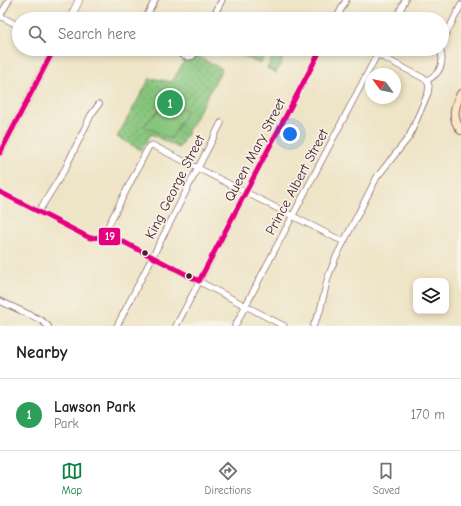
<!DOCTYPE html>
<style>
:root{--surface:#fff;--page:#f2f2f2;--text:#202124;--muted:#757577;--line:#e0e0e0;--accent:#0b8043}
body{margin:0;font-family:"Comic Neue",sans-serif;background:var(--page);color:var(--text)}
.controls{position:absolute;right:12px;bottom:12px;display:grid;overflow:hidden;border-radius:8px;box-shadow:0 2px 6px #0003}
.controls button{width:36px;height:36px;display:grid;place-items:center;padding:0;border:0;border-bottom:1px solid var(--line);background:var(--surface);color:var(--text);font:20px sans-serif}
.compass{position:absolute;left:365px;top:68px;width:36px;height:36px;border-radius:50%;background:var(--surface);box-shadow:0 2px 6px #0003;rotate:303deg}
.you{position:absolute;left:290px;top:134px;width:14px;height:14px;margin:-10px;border:3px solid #fff;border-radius:50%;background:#1a73e8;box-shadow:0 0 0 6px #1a73e833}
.badge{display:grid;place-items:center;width:26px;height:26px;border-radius:50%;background:var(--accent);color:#fff;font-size:13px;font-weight:700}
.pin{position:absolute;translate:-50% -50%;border:2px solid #fff;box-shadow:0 1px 4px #0006}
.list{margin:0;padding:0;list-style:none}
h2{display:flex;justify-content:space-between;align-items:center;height:52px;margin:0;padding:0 16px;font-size:17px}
h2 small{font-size:13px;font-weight:400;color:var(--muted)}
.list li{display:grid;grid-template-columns:26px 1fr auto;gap:12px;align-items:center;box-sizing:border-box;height:72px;padding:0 16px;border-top:1px solid var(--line)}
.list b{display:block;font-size:15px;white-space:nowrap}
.list p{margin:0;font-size:13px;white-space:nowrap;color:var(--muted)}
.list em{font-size:13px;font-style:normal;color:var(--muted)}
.icon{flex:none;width:22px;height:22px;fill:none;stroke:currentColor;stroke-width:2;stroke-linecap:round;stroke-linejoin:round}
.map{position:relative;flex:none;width:461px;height:326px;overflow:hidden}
.search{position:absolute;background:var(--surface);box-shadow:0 2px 6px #0003;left:12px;right:12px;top:12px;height:44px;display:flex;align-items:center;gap:10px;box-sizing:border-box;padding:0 14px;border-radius:22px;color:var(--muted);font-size:15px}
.sheet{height:124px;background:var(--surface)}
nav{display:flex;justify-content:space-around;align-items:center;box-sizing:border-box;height:56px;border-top:1px solid var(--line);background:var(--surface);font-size:11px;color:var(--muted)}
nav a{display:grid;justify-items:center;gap:2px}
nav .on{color:var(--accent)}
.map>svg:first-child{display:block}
</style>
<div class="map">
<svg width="461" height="326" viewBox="0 0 461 326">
<defs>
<pattern id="green-dots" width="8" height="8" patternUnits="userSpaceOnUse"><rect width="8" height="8" fill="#85c57c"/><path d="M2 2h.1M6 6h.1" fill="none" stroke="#6f9f66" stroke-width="1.8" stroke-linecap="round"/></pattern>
</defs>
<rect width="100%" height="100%" fill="#f7f3e8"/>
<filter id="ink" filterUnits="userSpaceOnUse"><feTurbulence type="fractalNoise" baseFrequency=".025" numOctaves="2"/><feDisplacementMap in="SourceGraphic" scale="8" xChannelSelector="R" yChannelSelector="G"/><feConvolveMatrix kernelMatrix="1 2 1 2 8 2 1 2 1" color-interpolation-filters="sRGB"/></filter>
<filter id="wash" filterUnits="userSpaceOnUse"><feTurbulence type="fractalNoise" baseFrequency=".012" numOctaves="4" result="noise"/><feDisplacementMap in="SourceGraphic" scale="16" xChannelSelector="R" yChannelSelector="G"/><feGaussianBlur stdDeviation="0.9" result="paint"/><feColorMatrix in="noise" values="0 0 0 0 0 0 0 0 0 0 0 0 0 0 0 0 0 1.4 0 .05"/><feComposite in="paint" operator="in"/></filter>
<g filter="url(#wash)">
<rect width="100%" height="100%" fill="#eee4c6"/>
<path fill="url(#green-dots)" stroke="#687254" d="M274 55 282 58V62L276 73 267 68Z
M199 57 222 69 179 148 151 134 141 150 117 137 150 78 172 82 184 61Z"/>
<path fill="#85c57c" stroke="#687254" d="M234 49H268L260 64 233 51Z
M166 106 180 107 187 111 171 139 144 126 157 112Z"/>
</g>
<g filter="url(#ink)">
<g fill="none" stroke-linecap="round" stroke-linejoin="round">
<g stroke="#836461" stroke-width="7">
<path id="minor" d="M0 16 19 26
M0 16 9 0
M145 19 155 0
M212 19 222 0
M336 19 346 0
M396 19 405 0
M442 42 461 5
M169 49 188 57 193 56 196 49
M367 49 427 80
M427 80C440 74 445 63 440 49
M0 192 90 238 112 236 284 326
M39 211 65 169 91 115 99 104
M103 236 149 146 152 145 344 242
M0 301 41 320 48 326
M117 326 221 123
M176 326 321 49
M235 326 380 49
M313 326 320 311 328 277 336 257 377 177 409 137 428 93 429 86 427 80"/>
</g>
<g stroke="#836461" stroke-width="8">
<path id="tertiary" d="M70 19 79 0
M0 153 54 49"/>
</g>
<g stroke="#836461" stroke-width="10">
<path id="secondary" d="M461 94C454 106 451 118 461 130"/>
</g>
<use href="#minor" stroke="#fff" stroke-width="5.5"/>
<use href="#tertiary" stroke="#fff" stroke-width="7"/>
<use href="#secondary" stroke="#fde5c5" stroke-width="8"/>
<g stroke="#f7f3e8" stroke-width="8">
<path id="bus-1" d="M0 153 54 49
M0 192 90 238 112 236 199 281 321 49"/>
</g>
<use href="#bus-1" stroke="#e5007d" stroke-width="5"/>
</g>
</g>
<g fill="#4a1f2b" stroke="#f7f3e8" stroke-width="1.5">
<circle cx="145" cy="253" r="3.5"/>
<circle cx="189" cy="276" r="3.5"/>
</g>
<g text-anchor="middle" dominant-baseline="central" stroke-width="3.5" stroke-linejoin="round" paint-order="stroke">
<g font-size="14" fill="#4a1f2b" stroke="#f7f3e8">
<text transform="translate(255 150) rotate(-62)">Queen Mary Street</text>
<text transform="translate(297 182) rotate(-62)">Prince Albert Street</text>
<text transform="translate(175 187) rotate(-63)">King George Street</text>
</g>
</g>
<rect stroke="#f7f3e8" stroke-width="1.5" x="98" y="227" width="23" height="19" rx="4" fill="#e5007d"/>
<g font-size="11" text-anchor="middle" font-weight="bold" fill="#fff">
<text x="110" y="240">19</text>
</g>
</svg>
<div class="controls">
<button><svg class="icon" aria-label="layers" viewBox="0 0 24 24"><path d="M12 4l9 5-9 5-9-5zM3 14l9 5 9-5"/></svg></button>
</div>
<svg class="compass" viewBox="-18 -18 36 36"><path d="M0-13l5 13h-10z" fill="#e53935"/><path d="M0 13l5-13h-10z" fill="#757577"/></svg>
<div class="you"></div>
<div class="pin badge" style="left:170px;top:103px;background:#2e9e5b">1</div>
<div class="search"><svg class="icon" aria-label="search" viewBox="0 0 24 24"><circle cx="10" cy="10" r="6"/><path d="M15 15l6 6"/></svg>Search here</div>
</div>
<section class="sheet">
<h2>Nearby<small></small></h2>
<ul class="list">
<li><span class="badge" style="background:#2e9e5b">1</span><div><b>Lawson Park</b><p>Park</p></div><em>170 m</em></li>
</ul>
</section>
<nav>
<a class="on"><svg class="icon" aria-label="map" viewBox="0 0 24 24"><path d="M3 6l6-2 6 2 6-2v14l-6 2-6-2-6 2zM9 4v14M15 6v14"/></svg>Map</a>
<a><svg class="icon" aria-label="directions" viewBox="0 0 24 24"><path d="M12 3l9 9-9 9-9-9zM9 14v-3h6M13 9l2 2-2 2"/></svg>Directions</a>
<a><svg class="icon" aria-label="saved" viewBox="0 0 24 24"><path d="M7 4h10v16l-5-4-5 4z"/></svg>Saved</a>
</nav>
